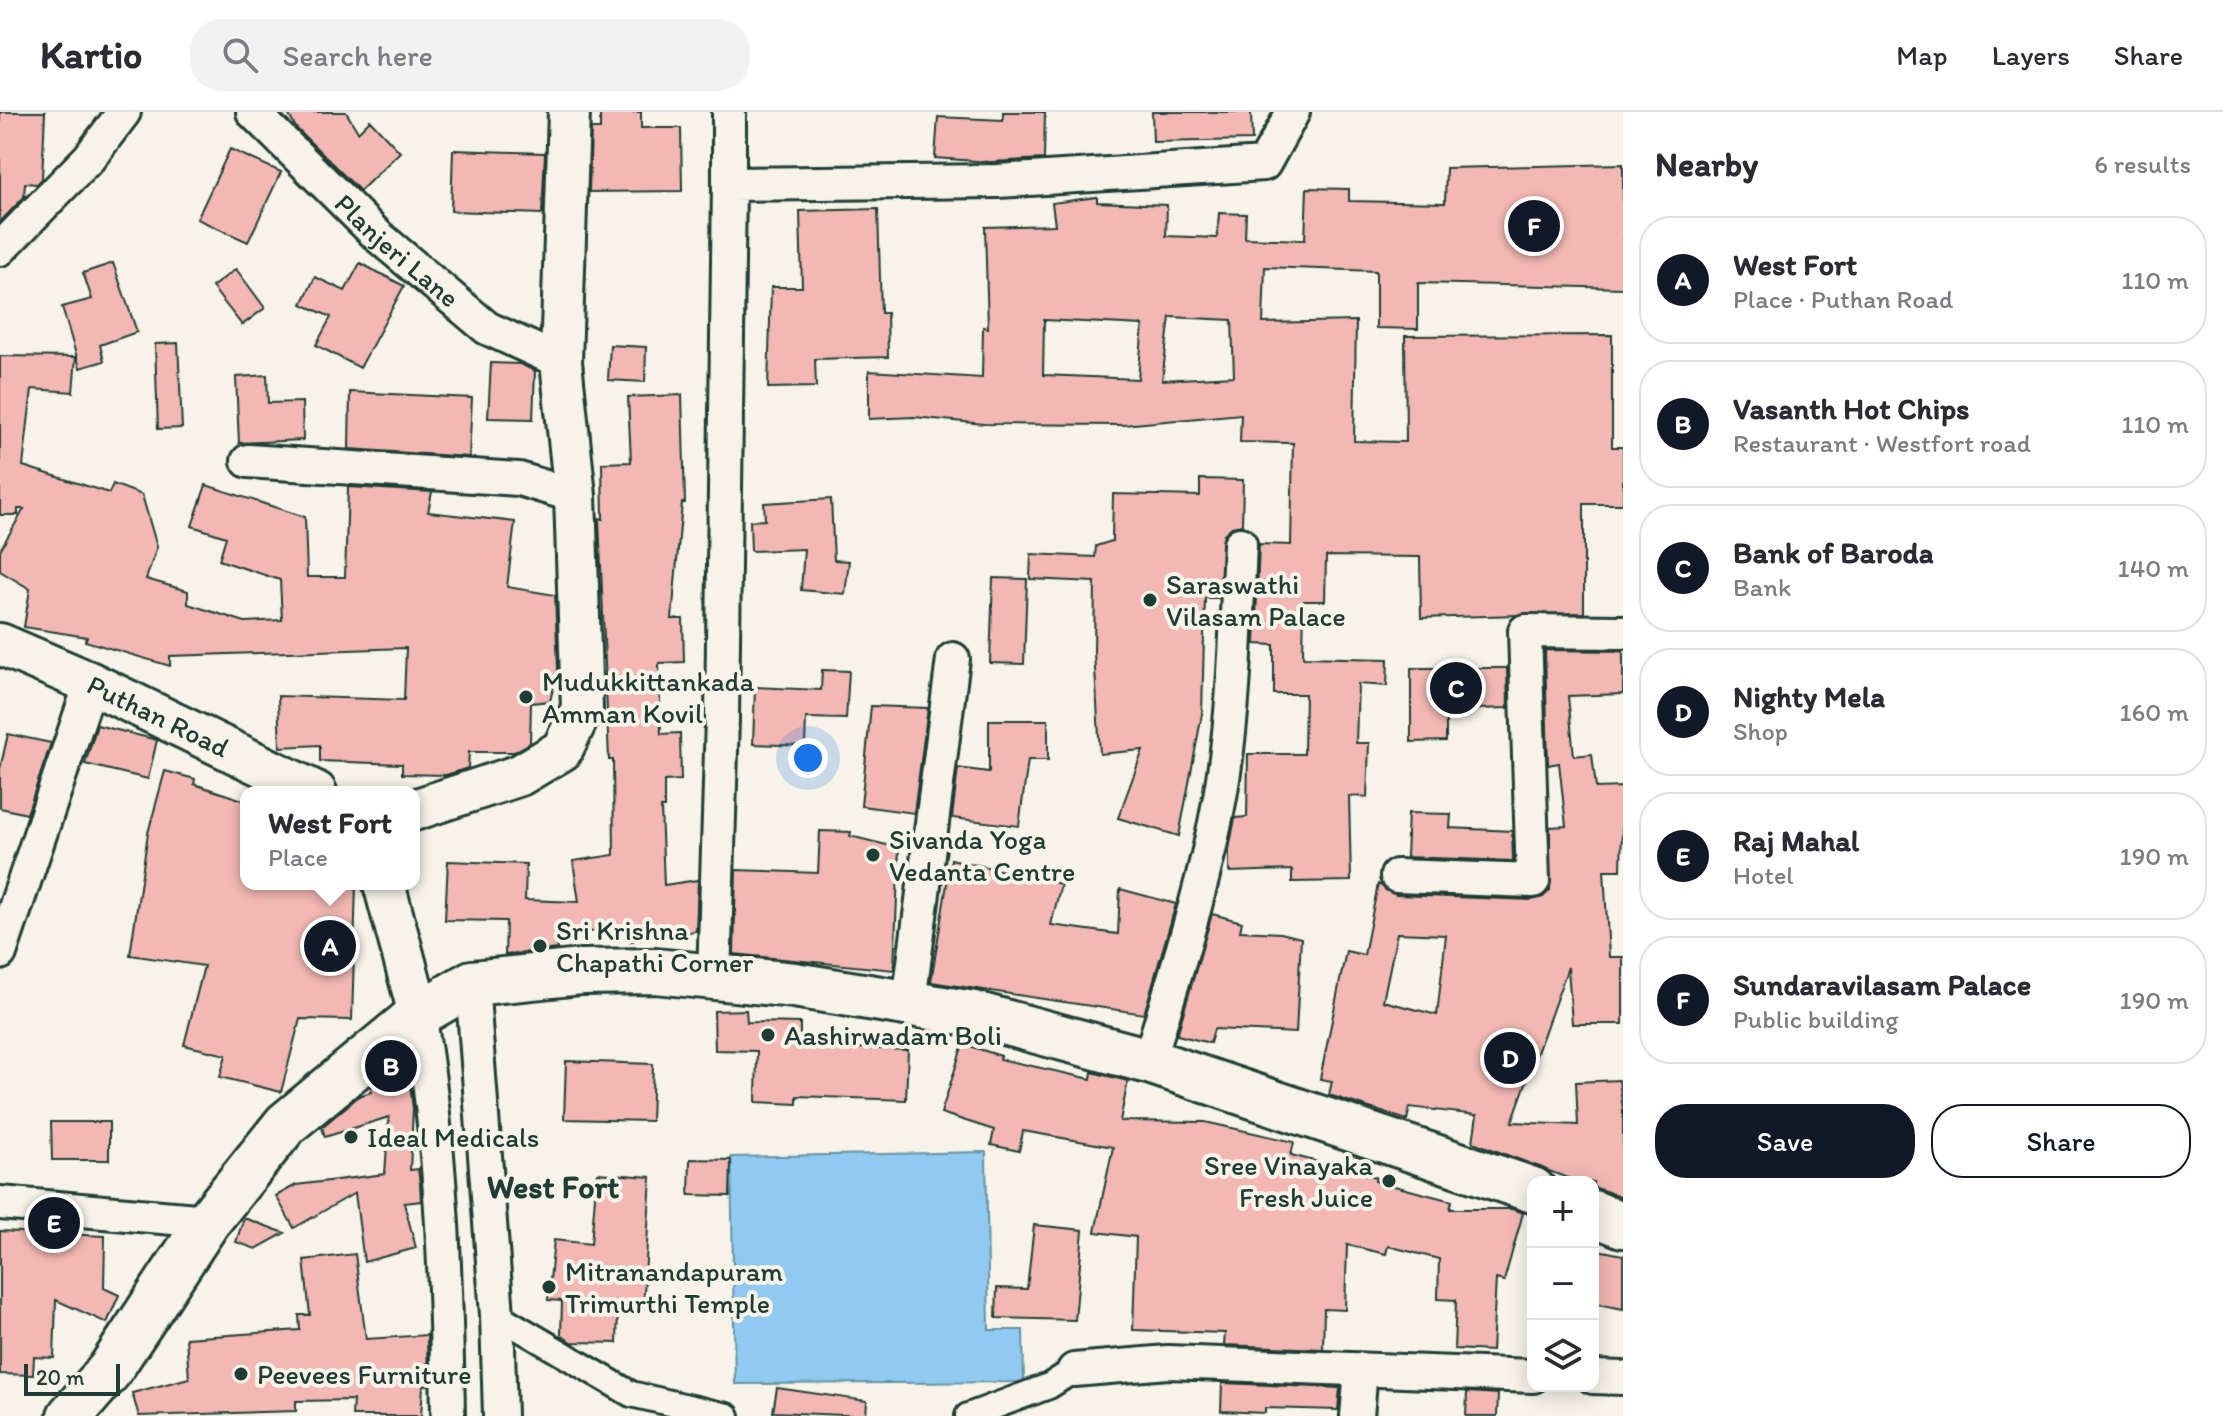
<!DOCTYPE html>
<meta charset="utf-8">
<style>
:root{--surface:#fff;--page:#f2f2f3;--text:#2b2b33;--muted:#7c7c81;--line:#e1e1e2;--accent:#111827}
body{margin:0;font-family:Itim,sans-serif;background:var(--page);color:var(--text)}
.controls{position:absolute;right:24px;bottom:24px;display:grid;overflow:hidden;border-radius:16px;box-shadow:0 4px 20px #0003}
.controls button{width:72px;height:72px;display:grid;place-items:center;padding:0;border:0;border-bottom:2px solid var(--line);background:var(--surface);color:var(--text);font:40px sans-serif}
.scale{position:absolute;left:24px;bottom:20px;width:96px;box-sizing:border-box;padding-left:8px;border:4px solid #1f3d34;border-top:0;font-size:22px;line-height:28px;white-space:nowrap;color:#1f3d34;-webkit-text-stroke:6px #f7f3e8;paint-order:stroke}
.you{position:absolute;left:808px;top:646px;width:28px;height:28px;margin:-20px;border:6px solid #fff;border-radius:50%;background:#1a73e8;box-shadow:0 0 0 12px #1a73e833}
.badge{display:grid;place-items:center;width:52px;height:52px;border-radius:50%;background:var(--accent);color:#fff;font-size:26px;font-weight:700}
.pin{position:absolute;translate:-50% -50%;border:4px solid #fff;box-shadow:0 2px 8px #0006}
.popup{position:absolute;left:240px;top:674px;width:180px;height:104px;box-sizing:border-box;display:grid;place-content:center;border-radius:16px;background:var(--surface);filter:drop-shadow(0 2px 6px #0005);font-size:26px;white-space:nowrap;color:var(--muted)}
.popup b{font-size:30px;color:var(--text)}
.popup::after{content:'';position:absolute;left:50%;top:100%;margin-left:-16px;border:16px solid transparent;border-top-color:var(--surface)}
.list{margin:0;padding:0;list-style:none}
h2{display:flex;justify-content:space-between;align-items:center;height:104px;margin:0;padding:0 32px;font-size:34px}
h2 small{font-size:26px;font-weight:400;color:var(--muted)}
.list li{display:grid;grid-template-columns:52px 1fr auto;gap:24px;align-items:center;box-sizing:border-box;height:128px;margin:0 16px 16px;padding:0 16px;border:2px solid var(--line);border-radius:32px}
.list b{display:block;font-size:30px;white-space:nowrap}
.list p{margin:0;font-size:26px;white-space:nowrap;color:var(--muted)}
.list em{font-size:26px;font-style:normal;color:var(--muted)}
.actions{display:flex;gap:16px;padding:24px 32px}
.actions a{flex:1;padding:18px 0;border:2px solid var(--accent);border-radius:32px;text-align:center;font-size:28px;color:var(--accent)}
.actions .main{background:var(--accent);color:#fff}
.icon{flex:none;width:44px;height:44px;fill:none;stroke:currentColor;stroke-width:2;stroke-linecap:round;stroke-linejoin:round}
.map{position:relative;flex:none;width:1623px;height:1304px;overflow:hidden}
header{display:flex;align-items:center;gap:48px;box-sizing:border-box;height:112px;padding:0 40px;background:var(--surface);border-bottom:2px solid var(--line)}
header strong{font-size:38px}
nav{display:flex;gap:44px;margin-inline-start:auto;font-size:28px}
.search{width:560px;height:72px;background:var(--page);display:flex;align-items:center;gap:20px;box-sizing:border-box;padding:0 28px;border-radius:32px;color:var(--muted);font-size:30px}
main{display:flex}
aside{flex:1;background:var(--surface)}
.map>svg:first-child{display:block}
</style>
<header>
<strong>Kartio</strong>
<div class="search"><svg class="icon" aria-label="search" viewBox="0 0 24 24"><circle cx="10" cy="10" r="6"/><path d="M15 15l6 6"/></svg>Search here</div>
<nav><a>Map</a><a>Layers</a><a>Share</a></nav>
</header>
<main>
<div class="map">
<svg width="1623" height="1304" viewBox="0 0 1623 1304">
<rect width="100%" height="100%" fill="#f7f3e8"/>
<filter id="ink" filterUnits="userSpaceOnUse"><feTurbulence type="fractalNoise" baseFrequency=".0125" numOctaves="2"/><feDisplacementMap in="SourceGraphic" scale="16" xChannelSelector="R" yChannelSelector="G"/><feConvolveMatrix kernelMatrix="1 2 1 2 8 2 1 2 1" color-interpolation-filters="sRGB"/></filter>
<g filter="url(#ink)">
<path fill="#91caf0" stroke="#6392a5" stroke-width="2" d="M986 1040 989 1218H1023L1024 1270 735 1272 731 1045Z"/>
<path fill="#f3b8b3" stroke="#1f3d34" stroke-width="2" fill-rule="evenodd" d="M0 0H45L42 67 37 72 25 71 24 85 0 110Z
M287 0H346L358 20 370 8 400 40 360 79 296 16Z
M600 0H641V16H681L682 79 589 80 591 17H600Z
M1003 0H1045L1044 47 990 50 935 46 938 5 1003 8Z
M1152 0H1251L1252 28 1153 30Z
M230 37 281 60 248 130 197 107Z
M453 38 545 41 542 102 451 99Z
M1623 52V176L1418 171V217L1376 216V159L1265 155 1263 211 1356 209 1354 329 1406 330 1405 224 1612 223V335H1623V392H1584V501L1421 506 1420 445 1326 444 1325 489H1304L1303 545 1388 547 1387 574 1358 572 1356 631H1369L1367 685 1349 684 1351 769 1292 770V758L1229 760V737L1235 706 1247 705 1248 642H1304L1305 582H1274V533L1255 532 1259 432 1291 433 1293 331 1240 330 1241 302 1123 313 984 312 914 305 869 307V259L982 266 983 215 988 216 985 115 1055 113 1052 91 1097 85V90L1167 93 1166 124 1217 126 1219 101 1246 102 1245 126 1305 128 1307 76 1349 77V89L1445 91 1446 56ZM1170 205 1232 208 1234 264 1162 268ZM1044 208 1143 213 1138 267 1043 263Z
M878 97 881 201H887L888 245 815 247 816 275 768 276 771 175H802L800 99Z
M113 151 137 220 100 233 104 249 80 256 62 195 92 187 83 161Z
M360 151 404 174 360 256 316 233 331 205 302 192 315 165 345 179Z
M236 157 265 196 242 213 212 175Z
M178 231 182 316 158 317 155 232Z
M610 233 646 235 645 270 608 268Z
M0 244 76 245 73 280 32 277 23 354 109 381 113 372 142 383 157 435 146 467 188 479V492L245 510 282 508 280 468 219 448 226 425 192 414 206 373 305 405 307 465H345L348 375 432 380 428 400 515 410 507 475 555 483 558 557 550 589 531 591 530 631 514 640H469L468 656 446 663 402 662V652L320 649V633L280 635 278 584 404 588 406 536 170 544V554L85 529 87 525 24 515 30 477 0 459V438L24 397H18V403H0Z
M491 251 520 252 535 259 533 307 488 306Z
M267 263 268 291 302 290 303 328 239 331 236 265Z
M350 280 472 286 469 345 349 337Z
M682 283 685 391H682L672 507H683L684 550 659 551 661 622 680 621 681 668 664 669V696H661L664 773 698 768 696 819 630 829 628 814 557 825V837L505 843 506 809 445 808 448 749 526 752 525 788 579 790 573 749 614 743 613 648H609L599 406 603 407 602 351 631 350 628 285Z
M1200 367 1243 368 1242 413 1232 415 1224 422 1219 486H1205L1202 602 1179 724 1118 706 1143 638 1100 642 1094 540 1095 470 1030 467 1031 442 1095 445 1096 434 1112 429 1113 382 1200 384Z
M831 387 834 448 849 449 845 482 801 478 804 437 751 439 750 409 765 408 764 391Z
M993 466 1027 467 1024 552 990 551Z
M1545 538 1623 539V582L1568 584 1574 644 1592 642 1596 676 1623 675 1621 758H1604L1609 845H1623V912H1572L1568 855 1512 1010 1578 1013 1576 970 1619 968 1623 997V1085L1593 1075V1070H1578L1473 1030 1477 1003 1410 995 1407 1008 1329 983 1332 969 1320 967 1346 839 1364 843 1378 772 1396 783 1532 788 1543 785 1550 778V715L1566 714 1559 651 1548 653ZM1397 821 1446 823 1437 903 1383 889Z
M1411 556H1507L1508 596 1446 598V629L1411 630Z
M822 558 849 559 846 607 806 606 805 634 753 632 755 575 821 578Z
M871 594 928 596 914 701 861 694Z
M989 608H1048V648H1028L1019 714 952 706 958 656 989 660Z
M97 613 157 628 148 667 85 652Z
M8 622 51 631 27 702 0 696V657Z
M165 659 195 667 194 672 246 689V772H356L352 908 300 907 281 980 220 965 226 943 184 933 204 854 130 843 148 721Z
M1408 701 1451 702 1450 716 1512 719 1513 749 1406 745Z
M820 719 851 720 850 724 899 736 894 858 734 842 736 758 818 761Z
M951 747 1061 772 1051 813 1118 822 1120 777 1176 792 1144 902 931 870Z
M1212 802 1242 810 1240 819 1281 821 1301 826 1296 921 1214 917 1210 931 1177 923Z
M746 898 747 910 800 911V934L908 938 906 988 797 984V992L756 990 757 939 715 938 714 899Z
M963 932 1001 944 1000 947 1091 967 1092 960 1128 969 1120 1009 1205 1010 1294 1030 1291 1043 1376 1065 1375 1069 1452 1089 1450 1097H1512L1523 1101 1504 1169 1496 1167 1492 1239 1454 1237 1456 1188 1438 1187 1439 1147 1388 1134 1386 1142 1347 1133 1345 1198 1324 1197 1323 1237 1224 1233 1225 1221 1133 1218 1136 1125 1095 1120 1113 1035 1023 1019 1019 1039 991 1033 994 1018 941 1001Z
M402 949H407L413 997 410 1058 418 1057 420 1071 421 1089 404 1091 416 1136 364 1150 355 1081 294 1116 276 1084 296 1073 385 1062 389 1005 325 1025 322 1015 359 984 371 980V974L383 965H392V957Z
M566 949 653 952 651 1009 564 1007Z
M51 1010H109V1048H52Z
M690 1047 731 1048 730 1084 689 1083Z
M597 1061 651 1065 643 1198 618 1195 617 1231 572 1230 561 1223 562 1189 548 1188 554 1128 591 1132Z
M244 1106 285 1121 256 1137 236 1130Z
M1034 1113 1083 1118 1075 1208 996 1206 997 1176 1027 1177Z
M0 1119 105 1124 104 1176 119 1183 107 1211 56 1188 54 1246 34 1245 33 1263 0 1262Z
M1593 1137 1623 1143V1197L1593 1191Z
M355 1142 366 1227 427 1223 428 1273 423 1274 421 1304H352L353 1288 296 1289V1299L139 1304 132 1281 189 1266 186 1226 300 1218 299 1203H310L304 1148Z
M1222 1271 1340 1276 1338 1298 1265 1296V1301L1221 1299Z
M777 1276 867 1289 866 1304 773 1300Z
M1467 1280 1498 1282 1497 1304H1466Z"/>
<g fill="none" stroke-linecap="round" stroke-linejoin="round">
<g stroke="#1f3d34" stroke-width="30">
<path id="pedestrian" d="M497 1203 631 1282 727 1304
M968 1304 1049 1274 1074 1258"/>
</g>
<g stroke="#1f3d34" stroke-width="38">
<g id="minor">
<path id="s1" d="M253 0 379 125 487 216 561 250"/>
<path d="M729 0V72"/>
<path d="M0 137 89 46 124 0"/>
<path d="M248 349 519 367 575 384"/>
<path d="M1397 764 1533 769 1525 519 1623 520"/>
<path d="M0 841 91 571"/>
<path d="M714 866 722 606 729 72 998 69 1264 52 1293 0"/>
<path d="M472 871 497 1203 500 1304"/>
<path d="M909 890 953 547"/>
<path d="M419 902C442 1035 446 1169 448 1304"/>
<path d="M1149 949C1175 862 1204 775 1220 685 1235 601 1236 517 1240 432"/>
<path d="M0 1091 208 1109"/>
<path d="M1074 1258 1168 1250 1533 1264"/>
<path d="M1593 1265 1623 1266"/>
<path d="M1357 1304 1361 1258"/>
</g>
</g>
<g stroke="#1f3d34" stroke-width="46">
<g id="tertiary">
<path id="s2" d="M0 532 91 571 316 680"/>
<path d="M414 698 520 663 562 638 582 597 575 384 561 250 569 0"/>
<path d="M384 772 419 902"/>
</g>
</g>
<g stroke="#1f3d34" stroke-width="50">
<path id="secondary" d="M1593 1101 1623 1113
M70 1304 109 1259 208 1109 286 1012 419 902 472 871 581 860 655 859 794 873 974 902 1149 949 1533 1078"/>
</g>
<use href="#pedestrian" stroke="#f7f3e8" stroke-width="24"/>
<use href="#minor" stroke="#f7f3e8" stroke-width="32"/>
<use href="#tertiary" stroke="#f7f3e8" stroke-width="40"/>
<use href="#secondary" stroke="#f7f3e8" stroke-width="44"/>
</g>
</g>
<g fill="#1f3d34" stroke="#f7f3e8" stroke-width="3">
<circle cx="1150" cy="488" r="8"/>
<circle cx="526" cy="585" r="8"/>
<circle cx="873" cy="743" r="8"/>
<circle cx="540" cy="834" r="8"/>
<circle cx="768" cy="923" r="8"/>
<circle cx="351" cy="1025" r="8"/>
<circle cx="1389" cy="1069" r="8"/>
<circle cx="549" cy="1175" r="8"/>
<circle cx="241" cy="1262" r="8"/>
</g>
<g text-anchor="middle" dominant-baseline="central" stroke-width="8" stroke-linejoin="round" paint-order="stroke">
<g font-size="28" fill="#1f3d34" stroke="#f7f3e8">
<text stroke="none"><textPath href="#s1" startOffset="200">Planjeri Lane</textPath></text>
<text stroke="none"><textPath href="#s2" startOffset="174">Puthan Road</textPath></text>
</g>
<g font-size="28" fill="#1f3d34" stroke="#f7f3e8" text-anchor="start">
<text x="1166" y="472">Saraswathi<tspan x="1166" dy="32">Vilasam Palace</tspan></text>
<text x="542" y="569">Mudukkittankada<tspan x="542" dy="32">Amman Kovil</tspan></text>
<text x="889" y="727">Sivanda Yoga<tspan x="889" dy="32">Vedanta Centre</tspan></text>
<text x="556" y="818">Sri Krishna<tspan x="556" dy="32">Chapathi Corner</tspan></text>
<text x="784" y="923">Aashirwadam Boli</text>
<text x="367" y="1025">Ideal Medicals</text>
<text x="1373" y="1053" text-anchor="end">Sree Vinayaka<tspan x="1373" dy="32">Fresh Juice</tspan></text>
<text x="565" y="1159">Mitranandapuram<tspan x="565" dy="32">Trimurthi Temple</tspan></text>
<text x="257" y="1262">Peevees Furniture</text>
</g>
<g font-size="32" font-weight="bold" fill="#1f3d34" stroke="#f7f3e8">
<text x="553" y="1075">West Fort</text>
</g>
</g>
</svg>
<div class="controls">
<button>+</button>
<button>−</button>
<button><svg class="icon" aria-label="layers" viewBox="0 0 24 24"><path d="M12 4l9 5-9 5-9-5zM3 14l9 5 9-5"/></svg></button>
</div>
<div class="scale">20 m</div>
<div class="you"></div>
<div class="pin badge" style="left:330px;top:834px">A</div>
<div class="popup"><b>West Fort</b>Place</div>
<div class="pin badge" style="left:391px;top:954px">B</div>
<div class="pin badge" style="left:1456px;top:576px">C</div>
<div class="pin badge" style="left:1510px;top:946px">D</div>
<div class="pin badge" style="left:54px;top:1111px">E</div>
<div class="pin badge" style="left:1534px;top:114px">F</div>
</div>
<aside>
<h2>Nearby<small>6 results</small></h2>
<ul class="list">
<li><span class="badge">A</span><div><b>West Fort</b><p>Place · Puthan Road</p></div><em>110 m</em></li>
<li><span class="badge">B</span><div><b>Vasanth Hot Chips</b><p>Restaurant · Westfort road</p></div><em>110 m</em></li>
<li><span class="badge">C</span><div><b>Bank of Baroda</b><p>Bank</p></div><em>140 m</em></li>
<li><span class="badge">D</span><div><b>Nighty Mela</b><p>Shop</p></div><em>160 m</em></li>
<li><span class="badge">E</span><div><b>Raj Mahal</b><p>Hotel</p></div><em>190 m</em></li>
<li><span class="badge">F</span><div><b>Sundaravilasam Palace</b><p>Public building</p></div><em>190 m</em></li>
</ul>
<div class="actions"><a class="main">Save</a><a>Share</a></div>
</aside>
</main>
